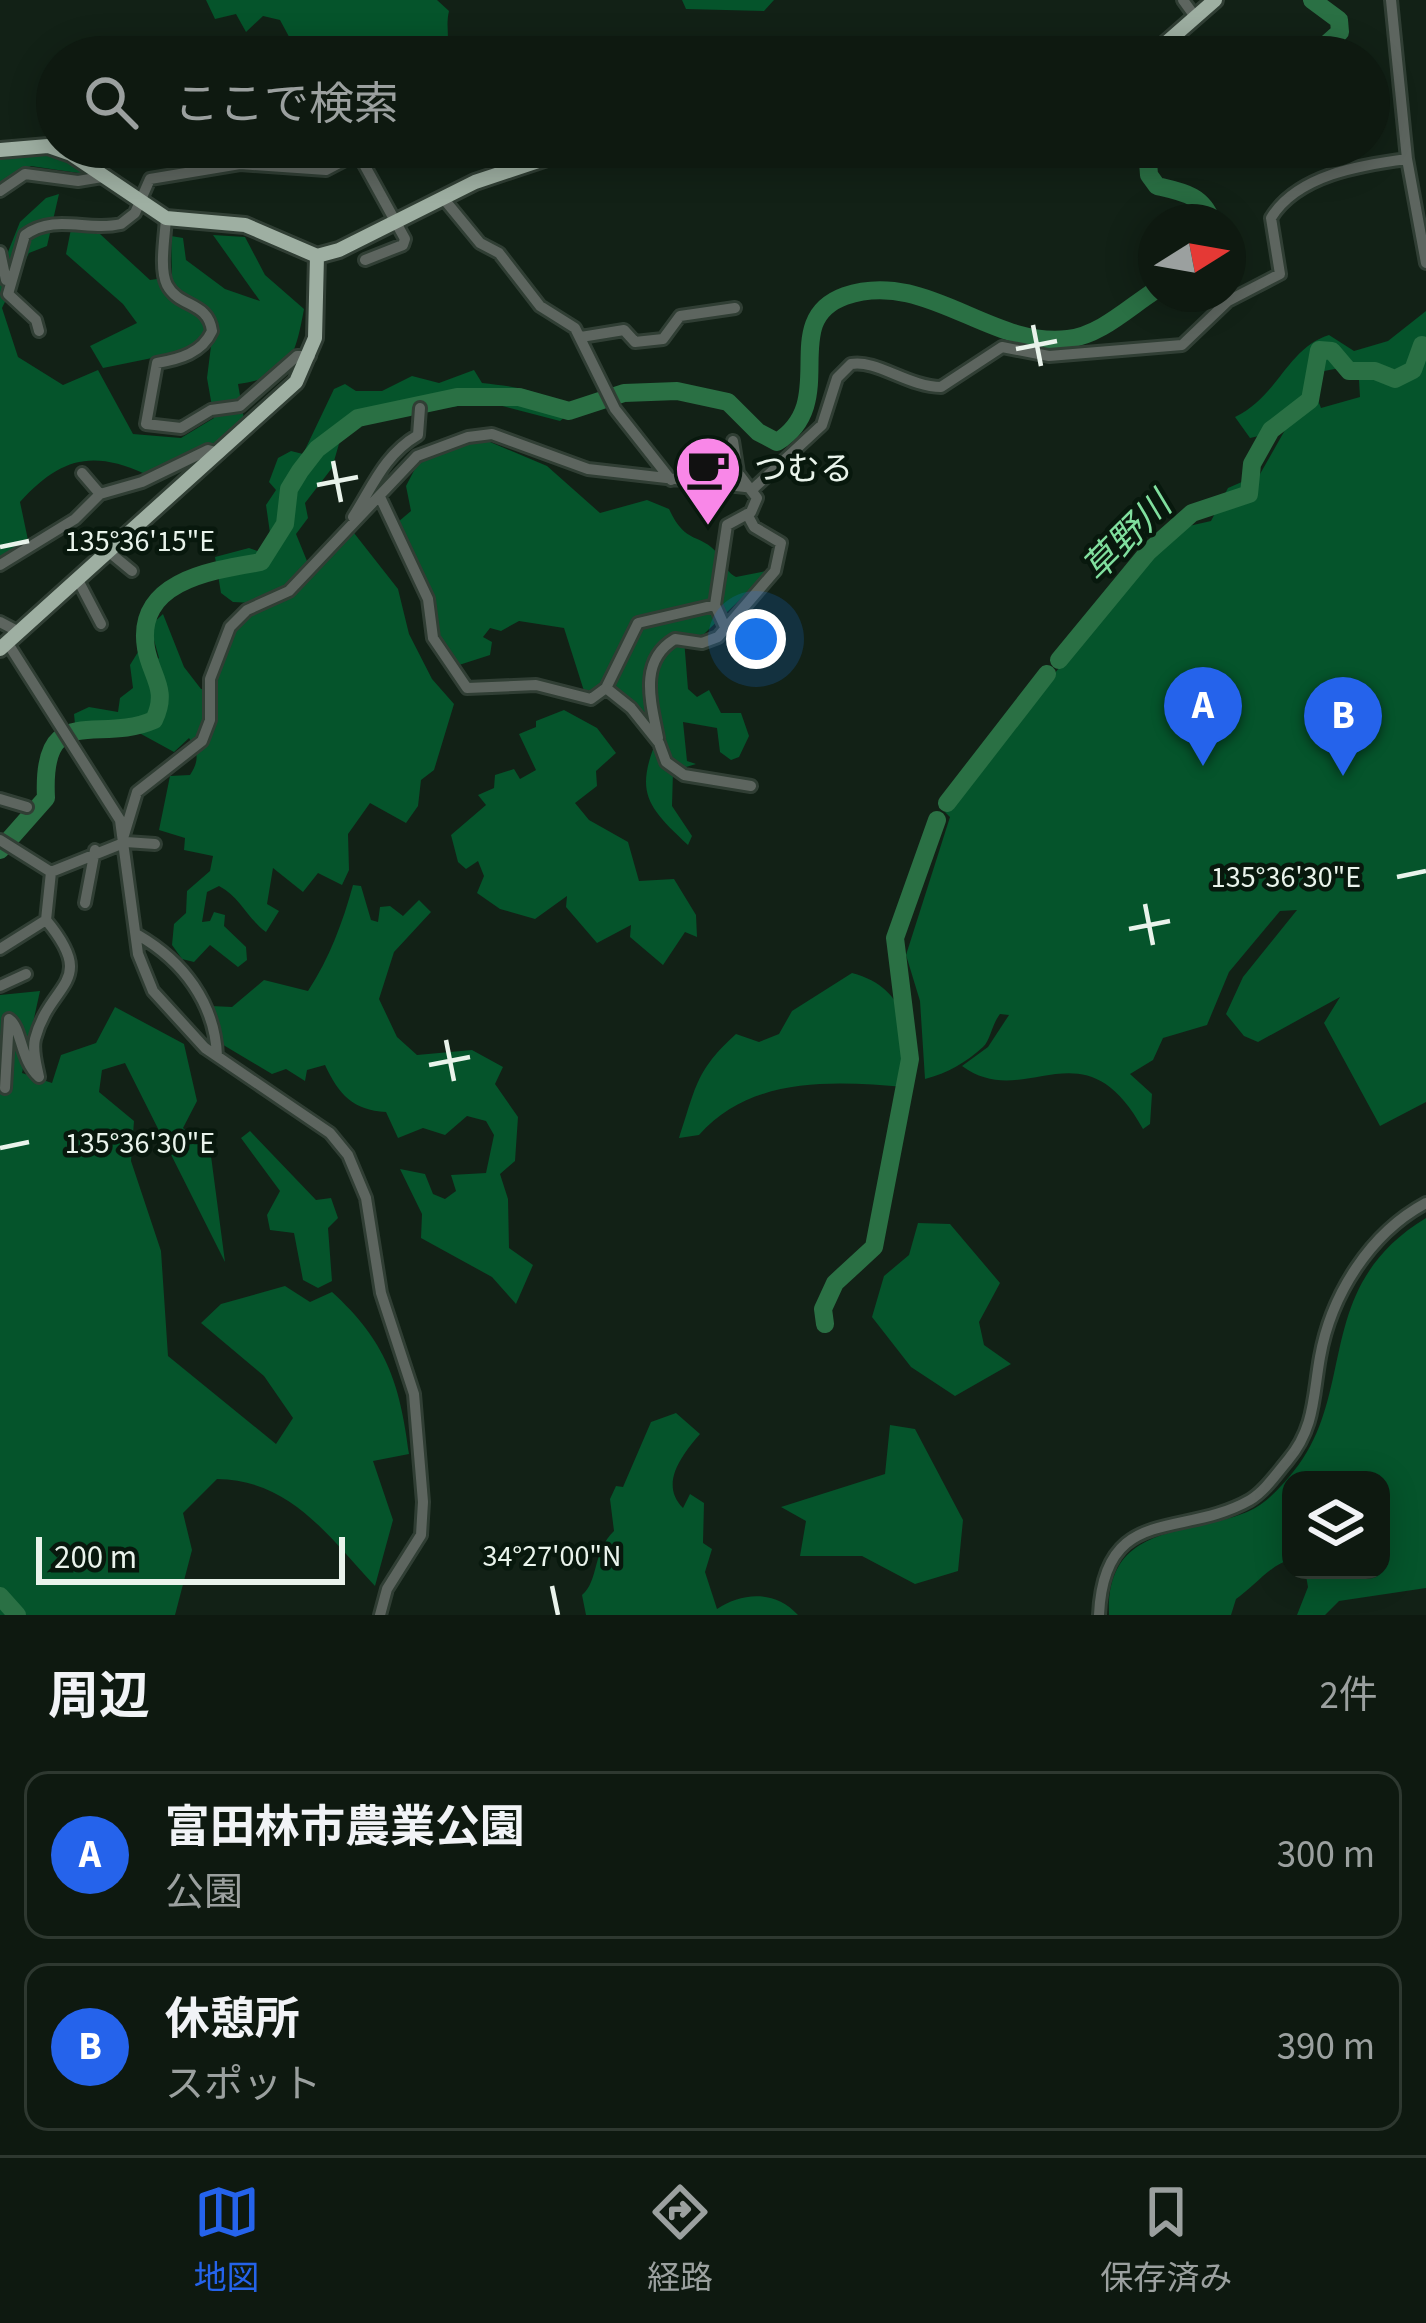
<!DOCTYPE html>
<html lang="ja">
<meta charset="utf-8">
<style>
:root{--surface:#0e1910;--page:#172219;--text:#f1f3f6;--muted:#9ba09f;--line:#2e3830;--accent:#2563eb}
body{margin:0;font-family:"Source Sans 3","Noto Sans JP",sans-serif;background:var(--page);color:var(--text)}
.controls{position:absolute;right:36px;bottom:36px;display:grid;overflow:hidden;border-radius:24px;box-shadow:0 6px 30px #0003}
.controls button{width:108px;height:108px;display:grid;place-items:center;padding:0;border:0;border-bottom:3px solid var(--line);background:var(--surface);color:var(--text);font:60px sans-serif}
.compass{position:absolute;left:1138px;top:204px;width:108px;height:108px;border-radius:50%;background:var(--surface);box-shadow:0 6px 30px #0003;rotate:79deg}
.scale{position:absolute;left:36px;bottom:30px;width:309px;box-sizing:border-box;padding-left:12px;border:6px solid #e9f3eb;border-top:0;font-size:33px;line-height:42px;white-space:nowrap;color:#e9f3eb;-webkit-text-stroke:9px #08180d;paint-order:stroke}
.you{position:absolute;left:756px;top:639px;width:42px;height:42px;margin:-30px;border:9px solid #fff;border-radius:50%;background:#1a73e8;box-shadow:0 0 0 18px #1a73e833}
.badge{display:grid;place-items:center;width:78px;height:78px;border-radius:50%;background:var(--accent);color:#fff;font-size:39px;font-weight:700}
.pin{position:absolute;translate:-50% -99px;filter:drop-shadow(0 3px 6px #0008)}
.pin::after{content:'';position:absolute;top:63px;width:42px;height:36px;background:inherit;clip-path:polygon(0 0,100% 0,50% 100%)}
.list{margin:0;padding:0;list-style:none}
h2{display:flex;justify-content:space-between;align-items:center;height:156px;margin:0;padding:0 48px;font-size:51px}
h2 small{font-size:39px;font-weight:400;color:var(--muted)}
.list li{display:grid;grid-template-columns:78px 1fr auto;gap:36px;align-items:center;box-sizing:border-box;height:168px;margin:0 24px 24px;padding:0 24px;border:3px solid var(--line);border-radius:24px}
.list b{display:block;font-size:45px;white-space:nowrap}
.list p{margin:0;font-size:39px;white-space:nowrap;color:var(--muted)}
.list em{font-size:39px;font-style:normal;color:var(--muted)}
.icon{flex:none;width:66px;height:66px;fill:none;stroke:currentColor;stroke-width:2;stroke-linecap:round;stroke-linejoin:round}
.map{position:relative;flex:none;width:1426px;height:1615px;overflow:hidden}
.search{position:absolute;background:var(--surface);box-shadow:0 6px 30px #0003;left:36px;right:36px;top:36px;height:132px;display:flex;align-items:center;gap:30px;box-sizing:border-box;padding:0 42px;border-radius:66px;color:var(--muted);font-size:45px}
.sheet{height:540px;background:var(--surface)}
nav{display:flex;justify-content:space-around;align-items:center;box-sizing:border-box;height:168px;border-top:3px solid var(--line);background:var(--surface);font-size:33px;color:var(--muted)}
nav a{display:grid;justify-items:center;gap:6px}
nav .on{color:var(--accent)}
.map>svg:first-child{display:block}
</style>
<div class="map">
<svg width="1426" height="1615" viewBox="0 0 1426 1615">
<rect width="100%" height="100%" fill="#122116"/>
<path fill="#05542b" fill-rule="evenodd" d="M206 0H437L449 11C445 27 451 42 446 57H285L294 46 280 20 263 16 246 32 236 14 215 19Z
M682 0H774L764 11 686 9Z
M38 150 67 159 85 174 31 166 0 184V156Z
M59 194 47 246 29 253 2 308 18 357 63 385 98 370 133 434 181 438 214 418 207 378 211 346 103 368 90 346 137 323 123 304 66 254 71 229 100 234 150 280 172 277 171 236 183 238 186 260 225 289 260 301 213 235 245 237 265 275 304 309C295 357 290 377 238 384L244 419 229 436 145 474C91 449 59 459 20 502L28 540 0 559V272L20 222 46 198Z
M1426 311V1102L1380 1126 1324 1023 1340 997 1258 1042 1244 1036 1226 1014 1243 977 1297 910 1280 911 1229 972 1207 1025 1163 1038 1153 1060 1130 1074 1152 1094 1150 1124 1143 1129C1083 1020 1026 1113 962 1066L988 1047 1009 1015 1000 1014C992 1024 990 1041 983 1047 965 1063 948 1073 925 1079L920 1001 906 955 950 817 945 812 1149 554 1180 528 1211 521 1228 488 1260 474 1285 430 1250 438 1235 417C1278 397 1287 348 1329 335L1354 351 1388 341ZM1340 368 1359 380 1360 397 1321 408 1317 398 1324 371Z
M474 370 482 383C514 387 545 388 566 416L560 421 487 402 400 414 371 409 345 423 332 468 305 503 308 518 296 534 307 561 336 549 354 533 398 589 409 634 432 679 454 704 434 770 421 780 418 806 406 823 370 803 348 834 349 870 342 885 318 873 303 892 273 868 267 904 279 911 266 932C246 917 241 898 219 886L207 892 202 922 210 921 214 912 225 915 224 926 246 947 247 960 238 967 210 945 194 962 182 959 172 945 174 924 186 913 187 891 210 871 213 856 184 850 185 838 159 830 170 776 190 775C199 761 199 753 189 738L174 752 121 723 75 724 74 714 89 707 118 712 120 698 133 688 130 665 138 652 148 666 159 658 150 626 163 614 184 667 201 689 214 690 227 641 253 603 233 602 221 593 215 557 249 548 263 553 271 540 266 505 276 490 269 482 278 458 291 451 303 454 334 389 345 384 356 391H382L412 376 439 383Z
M483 439 547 466 600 513 647 500 669 509C686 546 700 532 718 554 726 564 724 570 736 577L771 570 704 634 684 639 688 689 697 697 709 690 721 713H741L749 736 739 757 731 760 720 752 717 728 683 722 687 761 696 764 673 771 672 806 692 836 688 845C644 804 635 791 659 734L615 686 584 691 564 628 519 621 501 631 490 628 483 637 492 642 490 655 459 665 436 636V605L398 522 411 511 406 486 420 459Z
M564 710 597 728 616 753 596 771 597 786 575 803 589 820 628 842 639 881 674 879 696 915 697 937 685 932 663 965 630 937 631 925 597 943 566 907 567 896 535 919 500 909 477 893 484 876 478 861 466 869 458 862 451 835 486 805 478 795 494 788 495 775 514 769 520 779 536 770 519 734 536 727V721Z
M353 885 361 886 371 920 378 922 380 907 390 906 403 916 419 900 431 912 394 952 379 999 397 1037 417 1055 472 1050 503 1067 495 1084 518 1117 515 1161 500 1174 508 1199 509 1248 533 1265 516 1304 492 1277 421 1238 422 1214 400 1169 425 1174 433 1194 445 1199 456 1191 451 1175 486 1173 494 1135 486 1121 467 1116 445 1135 423 1128 398 1138 386 1112C353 1110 339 1095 325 1065L307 1070 305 1081 286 1069 272 1074 220 1043 211 1006 232 1007 264 980 308 991C329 959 343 922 353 885Z
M852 973C909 988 913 1037 905 1087 833 1081 751 1076 699 1135L679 1138C696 1088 695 1071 736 1034L759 1042 779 1034 792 1011Z
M40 991 22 1073 52 1083 61 1055 96 1043 115 1007 184 1044 197 1101 183 1128 211 1156 225 1262 125 1063 102 1070 99 1092 134 1121 131 1161 161 1251 168 1356 276 1444 293 1418 264 1376 201 1323 221 1304 285 1286 310 1302 332 1292C386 1341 400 1383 409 1454L373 1461 393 1520 375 1586C328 1536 291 1480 217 1479L183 1513 192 1550 175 1615H0V995Z
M250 1131 316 1200 331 1198 338 1218 328 1228 332 1281 318 1288 303 1280 294 1233 270 1230 267 1215 280 1191 241 1138Z
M1426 1218V1588L1339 1601 1325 1615H1297L1308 1587 1305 1570H1381V1480H1291V1560C1273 1562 1254 1587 1236 1599L1231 1615H1109C1105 1522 1189 1536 1247 1512 1264 1505 1277 1491 1289 1477 1361 1395 1309 1289 1426 1218Z
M918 1223 950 1224 1000 1283 979 1322 984 1345 1011 1364 955 1396 911 1367 872 1317 884 1276 909 1255Z
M676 1413 700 1434C682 1455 659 1484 683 1508L690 1494 704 1503 703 1543 712 1549 705 1572 717 1609C741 1593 774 1589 798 1615H586L582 1595C599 1581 592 1552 614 1531L610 1499 616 1486 623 1487 651 1422Z
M890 1425 915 1429 963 1520 958 1571 915 1584 862 1556H800L806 1521 781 1507 885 1474Z"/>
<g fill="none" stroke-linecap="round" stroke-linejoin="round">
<path stroke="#2a7044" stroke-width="18" d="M1229 57H1262
M1312 57 1340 32 1339 20 1312 0
M1147 147 1149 175 1157 186C1183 192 1203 195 1212 222
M1059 660 1148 552 1192 513 1249 494 1252 464 1271 430 1310 400 1319 350 1332 351 1349 371H1375L1395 379 1413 370 1422 345
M947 803 1047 674
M0 850 46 798C41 699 97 745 154 720 169 689 151 677 146 648 135 580 214 570 261 562L285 524 289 489 300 471 317 449 358 418 457 397H519L569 411 624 393 677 391 728 402 758 432 777 442C842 401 776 321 845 296 925 268 991 349 1068 339 1101 335 1129 307 1156 290
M825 1324 823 1309 835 1283 874 1247 910 1059 895 938 937 820
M0 1596 17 1615"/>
<g stroke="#303e34" stroke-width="16">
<path id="minor" d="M1183 0 1196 18
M1391 0 1407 159 1426 263
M360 157 405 239 403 245 365 260
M0 191 25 174 78 181 102 177
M443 198 480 243 499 253 540 306 575 328 615 409 671 480
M166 218C165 237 159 269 167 285 179 308 208 301 212 331 202 353 180 359 157 363L146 424 181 428 211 410 240 406 297 356H310
M0 252 6 280
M39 331 36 320 8 294 25 235C55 213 88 232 121 224L135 213 150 179 240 164 326 170 370 147
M581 337 624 330 635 342 663 339 680 316 735 308
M82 473 100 494
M380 497 428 599 433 638 467 688 536 685 591 699 606 688 631 708 659 743 666 762 684 775 751 786
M353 517C373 486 384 455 418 435L420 408
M109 552 132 571
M0 565 75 519 100 494 142 482 208 450 220 453
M78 580 101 624
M0 622 19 632
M724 625 715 605 727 525 751 512 757 498 738 473 733 441
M7 642 120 820 138 954 153 991 205 1048 330 1133 348 1155 366 1198 381 1293 414 1394 423 1502 421 1535 387 1589 380 1615
M606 688 638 623 715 605
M658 738C651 702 638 661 675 639L702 643 718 637 775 571 781 543 754 527 747 514
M0 799 27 807
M124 835 137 792 202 741 210 720V679L230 627 247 610 289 591 417 456 468 437 492 434 588 469 754 488 822 425 837 378 851 364C876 359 909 387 941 387L1002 347 1049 356 1182 345 1228 301 1280 274 1271 218C1297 175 1361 165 1407 159
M0 840 51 872
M51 872 126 842 155 844
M85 903 95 850
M138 935C183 961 215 1003 217 1056
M0 949 46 920
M0 986 26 974
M5 1088 9 1019C22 1028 20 1060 39 1077 37 1066 32 1051 35 1039 50 981 99 984 46 920L51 872
M1099 1615C1104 1503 1182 1539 1250 1500 1265 1491 1277 1473 1288 1460 1315 1428 1313 1396 1320 1357 1331 1295 1370 1233 1426 1203"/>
</g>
<g stroke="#303e34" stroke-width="20">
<path id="major" d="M1150 57 1215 0
M0 150 48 146 71 154 166 218 245 225 317 256
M317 256 339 250 475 182 580 147
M0 649 296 382 315 338 317 256"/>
</g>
<use href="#minor" stroke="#5d655f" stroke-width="10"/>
<use href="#major" stroke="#9eafa2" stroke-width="14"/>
</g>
<path fill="none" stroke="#e9f3eb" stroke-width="4.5" d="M1033 325 1041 366M1016 349 1057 341M333 461 341 502M317 485 358 477M0 547 29 541M1397 877 1426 871M1145 904 1153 945M1129 929 1170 921M446 1040 454 1081M429 1065 470 1057M0 1148 29 1142M552 1586 558 1615"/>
<defs>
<g id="cafe-pin" transform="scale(3.45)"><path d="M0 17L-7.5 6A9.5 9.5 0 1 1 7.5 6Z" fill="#f987e8" stroke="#08180d"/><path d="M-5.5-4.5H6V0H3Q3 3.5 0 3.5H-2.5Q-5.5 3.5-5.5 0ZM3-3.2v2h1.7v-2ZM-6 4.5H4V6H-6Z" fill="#111"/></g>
</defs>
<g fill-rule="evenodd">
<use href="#cafe-pin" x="708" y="469"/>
</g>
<g text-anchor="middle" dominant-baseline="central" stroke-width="9" stroke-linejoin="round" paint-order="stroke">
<g font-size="33" fill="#e9f3eb" stroke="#08180d" text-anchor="start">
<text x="754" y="469">つむる</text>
</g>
<g font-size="36" font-style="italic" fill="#80df9e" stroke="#08180d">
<text transform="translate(1127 537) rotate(-45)">草野川</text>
</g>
</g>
<g font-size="30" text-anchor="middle" fill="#e9f3eb" stroke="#08180d" stroke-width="9" stroke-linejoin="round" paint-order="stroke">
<text x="140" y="551">135°36'15"E</text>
<text x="1286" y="887">135°36'30"E</text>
<text x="140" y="1153">135°36'30"E</text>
<text x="552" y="1566">34°27'00"N</text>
</g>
</svg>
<div class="controls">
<button><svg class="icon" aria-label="layers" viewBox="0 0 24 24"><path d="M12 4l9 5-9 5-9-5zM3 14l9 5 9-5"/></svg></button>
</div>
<svg class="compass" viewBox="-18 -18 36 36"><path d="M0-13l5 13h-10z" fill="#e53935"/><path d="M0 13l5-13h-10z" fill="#9ba09f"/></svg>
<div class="scale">200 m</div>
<div class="you"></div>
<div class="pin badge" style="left:1203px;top:766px">A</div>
<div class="pin badge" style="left:1343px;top:776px">B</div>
<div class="search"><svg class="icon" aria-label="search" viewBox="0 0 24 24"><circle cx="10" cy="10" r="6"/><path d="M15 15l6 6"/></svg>ここで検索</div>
</div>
<section class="sheet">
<h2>周辺<small>2件</small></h2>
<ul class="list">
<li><span class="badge">A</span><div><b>富田林市農業公園</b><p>公園</p></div><em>300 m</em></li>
<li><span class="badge">B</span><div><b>休憩所</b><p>スポット</p></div><em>390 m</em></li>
</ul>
</section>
<nav>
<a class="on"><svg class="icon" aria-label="map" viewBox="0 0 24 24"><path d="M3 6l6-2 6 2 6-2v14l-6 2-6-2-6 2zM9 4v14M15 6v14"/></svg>地図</a>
<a><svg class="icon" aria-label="directions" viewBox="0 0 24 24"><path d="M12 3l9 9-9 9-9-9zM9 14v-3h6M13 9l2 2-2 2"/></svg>経路</a>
<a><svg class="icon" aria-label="saved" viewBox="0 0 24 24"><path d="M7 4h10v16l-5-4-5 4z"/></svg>保存済み</a>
</nav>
